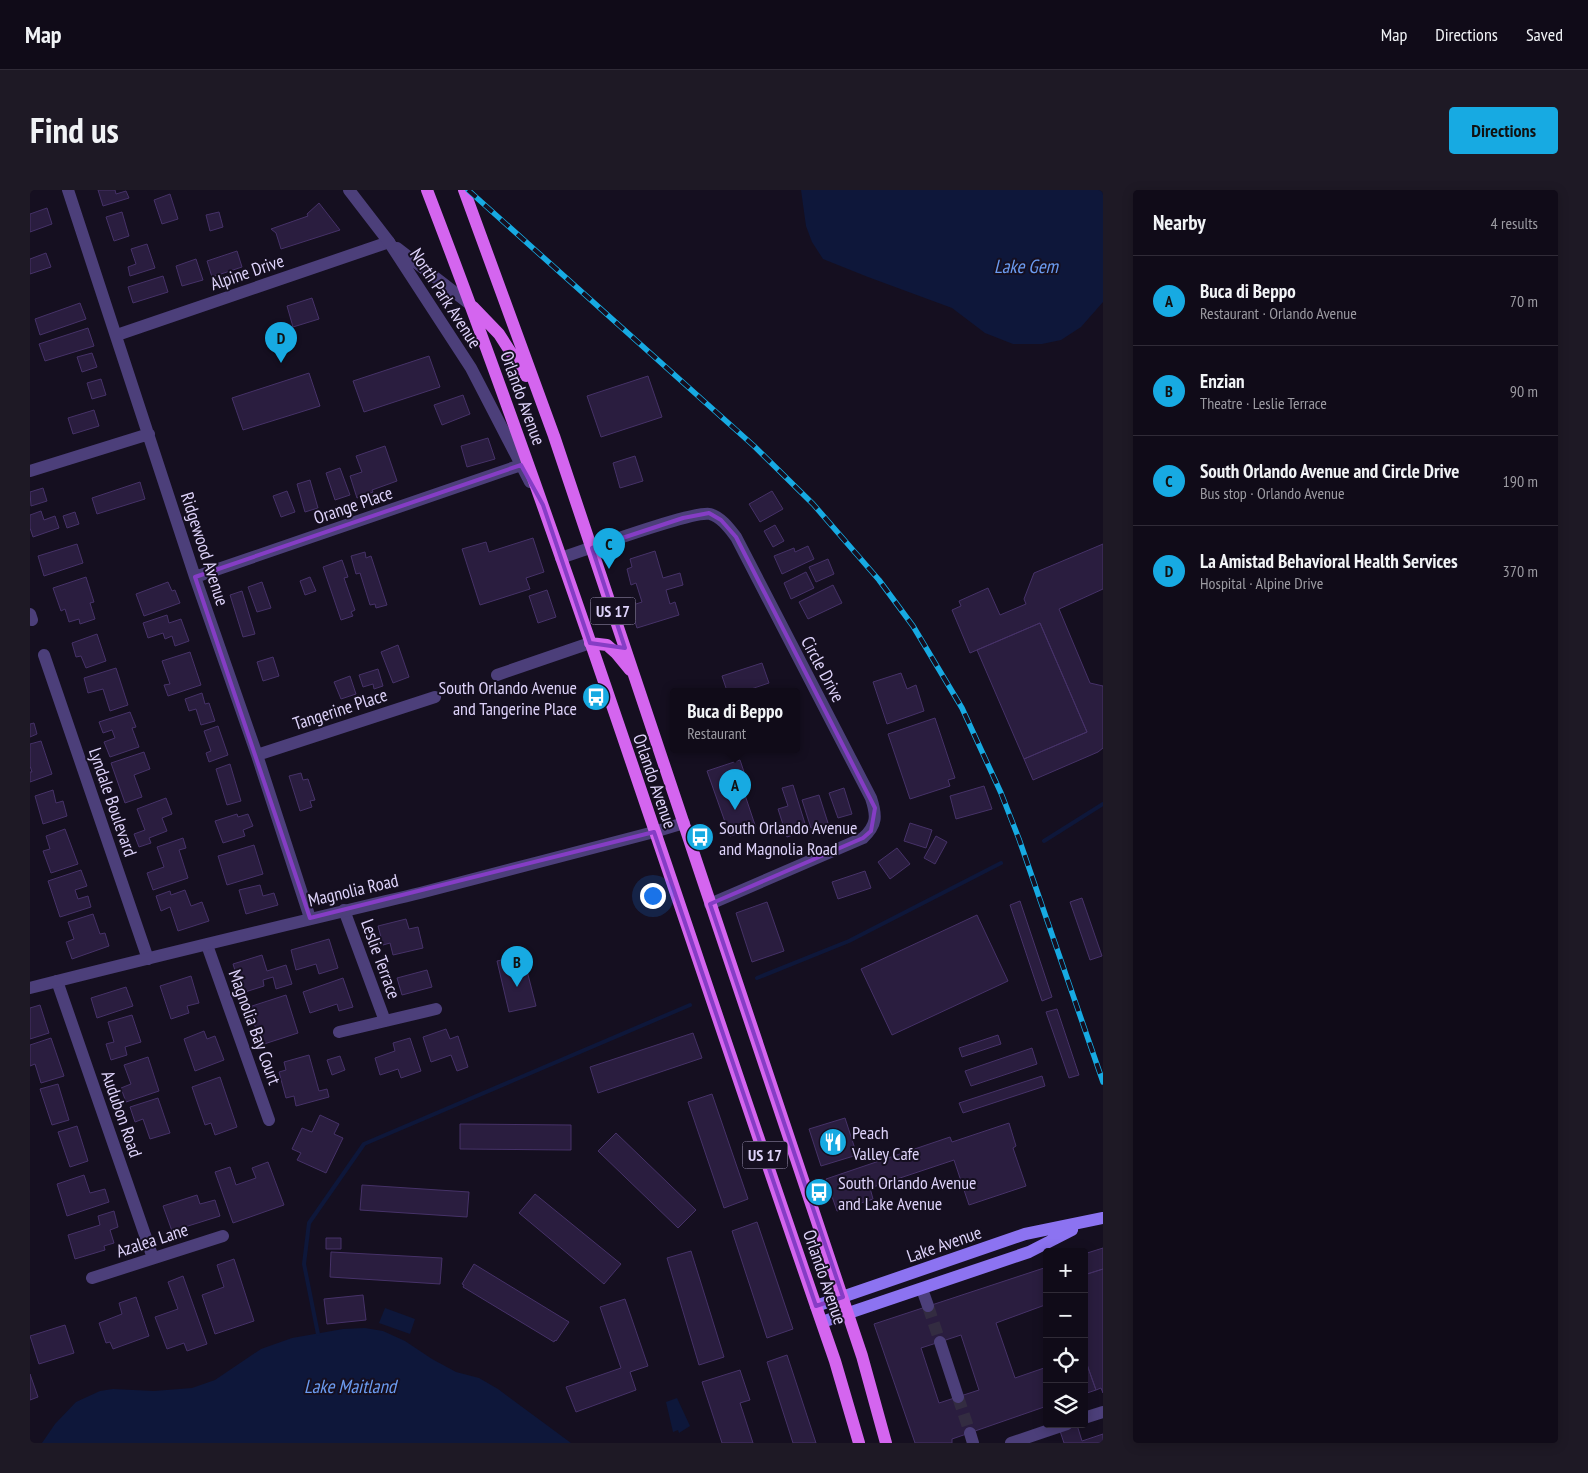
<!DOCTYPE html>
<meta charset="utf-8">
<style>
:root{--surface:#100b18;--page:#1e1925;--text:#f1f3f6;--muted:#9c9ba2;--line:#302b37;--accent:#17aae2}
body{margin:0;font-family:"PT Sans Narrow",sans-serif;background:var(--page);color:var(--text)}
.controls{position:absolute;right:15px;bottom:15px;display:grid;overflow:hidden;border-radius:5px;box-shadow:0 2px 12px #0003}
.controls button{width:45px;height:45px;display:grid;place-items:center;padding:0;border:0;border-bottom:1px solid var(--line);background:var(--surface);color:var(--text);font:25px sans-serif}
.you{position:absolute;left:622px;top:705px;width:18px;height:18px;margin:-12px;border:4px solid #fff;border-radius:50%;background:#1a73e8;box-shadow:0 0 0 8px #1a73e833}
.badge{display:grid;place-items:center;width:32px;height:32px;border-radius:50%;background:var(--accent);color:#111;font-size:16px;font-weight:700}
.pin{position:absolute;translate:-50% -41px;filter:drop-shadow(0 1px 2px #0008)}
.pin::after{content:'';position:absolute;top:26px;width:18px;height:15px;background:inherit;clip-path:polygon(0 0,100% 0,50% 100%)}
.popup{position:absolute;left:640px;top:498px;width:130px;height:65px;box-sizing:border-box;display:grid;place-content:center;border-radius:5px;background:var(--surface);filter:drop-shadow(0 1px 4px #0005);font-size:16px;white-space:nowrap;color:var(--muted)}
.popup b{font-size:19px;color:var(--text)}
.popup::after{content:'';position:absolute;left:50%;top:100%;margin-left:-10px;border:10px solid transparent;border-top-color:var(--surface)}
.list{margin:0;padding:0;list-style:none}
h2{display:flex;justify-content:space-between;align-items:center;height:65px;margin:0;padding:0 20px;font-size:21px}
h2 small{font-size:16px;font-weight:400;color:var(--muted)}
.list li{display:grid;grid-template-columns:32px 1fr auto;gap:15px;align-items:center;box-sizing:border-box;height:90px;padding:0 20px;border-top:1px solid var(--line)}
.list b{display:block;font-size:19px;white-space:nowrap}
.list p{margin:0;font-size:16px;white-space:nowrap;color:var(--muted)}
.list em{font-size:16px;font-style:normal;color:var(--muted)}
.icon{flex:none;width:28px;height:28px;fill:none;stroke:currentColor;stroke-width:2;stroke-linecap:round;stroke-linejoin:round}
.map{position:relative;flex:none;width:1073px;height:1253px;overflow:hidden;border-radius:5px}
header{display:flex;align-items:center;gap:30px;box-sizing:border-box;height:70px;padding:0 25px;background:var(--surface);border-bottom:1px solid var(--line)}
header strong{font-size:24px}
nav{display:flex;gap:28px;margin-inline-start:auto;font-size:18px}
.intro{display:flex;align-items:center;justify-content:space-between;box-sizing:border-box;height:120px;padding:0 30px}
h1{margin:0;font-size:35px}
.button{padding:12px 22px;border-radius:5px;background:var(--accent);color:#111;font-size:18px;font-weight:700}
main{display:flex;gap:30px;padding:0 30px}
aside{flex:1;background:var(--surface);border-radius:5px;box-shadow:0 2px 12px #0003}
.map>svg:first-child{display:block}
</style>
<header>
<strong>Map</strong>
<nav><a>Map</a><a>Directions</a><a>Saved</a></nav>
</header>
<div class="intro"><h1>Find us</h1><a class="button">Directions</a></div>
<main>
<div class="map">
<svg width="1073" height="1253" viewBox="0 0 1073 1253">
<rect width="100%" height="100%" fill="#150f20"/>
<path fill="#0e173a" d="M771 0H1073V112L1051 137 1031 150 1012 154H983L955 143 922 118 838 87 793 69 782 52 776 36Z
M355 1118 385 1129 380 1144 349 1133Z
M335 1138 353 1141 375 1151 402 1169 426 1182 449 1188 468 1199 541 1253H12L25 1234 46 1212 70 1201 83 1199 124 1201 162 1198 185 1190 231 1159 262 1148 313 1139Z
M647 1208 660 1236 649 1243 648 1240 643 1242 636 1212Z"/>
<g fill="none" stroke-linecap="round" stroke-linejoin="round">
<path stroke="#0e173a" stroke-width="4" d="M1014 651 1073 614
M727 788 819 751 971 673
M288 1144 274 1074 279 1033 334 954 660 815"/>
</g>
<path fill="#2a1d3f" stroke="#463268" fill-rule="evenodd" d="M68 0H85L86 4 96 1 99 8 73 16Z
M140 4 148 29 132 34 124 10Z
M289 13 310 40 251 59 246 43 241 39 278 26 277 24Z
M17 18 22 34 0 42V24Z
M92 22 99 46 84 51 76 27Z
M189 22 193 37 180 41 176 25Z
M117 54 125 78 100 86 98 77 106 74 101 59Z
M207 61 212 77 182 87 177 71Z
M16 63 21 77 0 84V69Z
M166 69 173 90 152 96 146 76Z
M133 86 138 102 103 113 98 97Z
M282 108 289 129 263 137 257 116Z
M50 113 56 129 10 145 5 129Z
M58 138 64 156 15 171 9 154Z
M62 163 67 177 52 182 47 167Z
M399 166 410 197 334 222 323 191Z
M279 183 290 216 213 240 202 208Z
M618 186 632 227 571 247 557 206Z
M71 189 76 205 62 209 57 193Z
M433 205 440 224 412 235 404 215Z
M64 220 69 236 43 244 38 228Z
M458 248 465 269 437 277 431 256Z
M355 256 367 291 342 300 343 302 327 308 320 286 332 282 326 266Z
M605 266 613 291 590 298 583 273Z
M310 278 320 305 305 310 296 283Z
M280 290 288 318 275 322 267 294Z
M110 292 115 309 67 324 62 308Z
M13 298 17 311 1 316 0 302Z
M257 301 265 322 251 327 243 306Z
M742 301 753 319 730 332 719 314Z
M11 321 14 330 25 326 29 338 3 347 0 338V325Z
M45 322 49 334 37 338 33 326Z
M745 335 754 351 743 357 734 341Z
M503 348 514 382 496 388 500 399 450 415 432 359 456 352 459 362Z
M47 354 53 373 14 386 8 366Z
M1073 354V399L1029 419 1060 493 1073 496V558L1068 562 1003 590 994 569 1057 542 1010 433 940 463 922 420 931 416 929 411 958 398 970 425 996 414 994 409 1004 383Z
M778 356 784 369 752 384 744 366 764 358 765 362Z
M625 361 633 388 650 383 653 395 636 400 640 414 645 412 649 425 607 438 600 416 612 412 606 393 601 395 597 379 602 377 600 369Z
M335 362 336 368 341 366 357 415 346 418 345 414 340 415 330 383 326 384 321 366Z
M798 369 804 384 786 392 779 377Z
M312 370 318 387 314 388 325 420 321 422 323 426 311 430 293 377Z
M776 382 784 398 761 409 754 393Z
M56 387 64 412 60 413 65 429 50 434 49 429 39 432 35 419 31 421 23 398Z
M280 387 286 401 275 405 270 391Z
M138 392 142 401 145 400 150 413 114 426 106 404Z
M232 392 241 418 227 422 218 397Z
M803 395 812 413 778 429 769 412Z
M517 400 526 427 508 433 499 406Z
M212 401 225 444 213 447 200 405Z
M137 425 139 433 151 429 159 451 145 456 142 446 135 449 133 443 118 448 113 433Z
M1010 433 1057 542 994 569 947 460Z
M67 444 76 471 56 478 51 466 46 467 42 453Z
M368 455 379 487 363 493 351 462Z
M160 462 171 495 138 506 134 495 140 494 132 471Z
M243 467 249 486 233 491 227 472Z
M732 473 739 493 715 501H697L692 486Z
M86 478 98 515 80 521 73 499 58 503 54 488Z
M348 479 353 496 344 499 343 494 333 497 329 485Z
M871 483 877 499 886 495 894 521 857 534 843 492Z
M320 486 326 504 311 509 304 492Z
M172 503 175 514 179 513 185 531 171 535 166 519 159 521 155 509Z
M100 522 106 537 102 538 109 557 80 567 74 552 85 548 82 540 73 543 69 532Z
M905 528 925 588 918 590 920 596 880 609 858 544Z
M4 533 7 544 0 547V534Z
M188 536 198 565 179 572 176 563 181 561 174 541Z
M11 551 22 584 0 592V582H2L0 576V554Z
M114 562 120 579 104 585 112 607 95 613 81 573Z
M710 570 720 600 714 602 726 638 700 646 677 581Z
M200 574 211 611 197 615 186 579Z
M271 583 273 590 278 589 285 610 280 611 282 617 270 621 259 586Z
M763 595 777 640 757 647 748 619 758 616 752 598Z
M954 596 962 619 926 629 920 606Z
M814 598 822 624 808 628 799 603Z
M23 600 26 613 33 611 37 626 13 634 5 606Z
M789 605 798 633 781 638 772 610Z
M136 608 142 624 132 628 137 641 119 648 121 653 109 657 104 644 115 640 107 619Z
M207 624 208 627 218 624 223 636 213 640 215 646 193 653 185 631Z
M880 633 902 640 896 658 874 651Z
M35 639 48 674 21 683 13 661 20 659 16 646Z
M906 646 917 652 905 674 894 668Z
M153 648 156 658 149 660 158 688 123 700 117 683 134 677 127 657Z
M224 655 233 684 197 695 188 666Z
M867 658 880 674 860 689 848 672Z
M51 680 57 696 45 700 48 709 58 706 61 717 30 727 18 691Z
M835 681 841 698 808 709 802 692Z
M230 695 233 706 244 703 248 715 216 724 209 700Z
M155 700 161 716 172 712 179 731 148 741 140 717 131 721 126 706 140 701 141 705Z
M1052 708 1072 766 1060 770 1040 712Z
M990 711 1022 807 1012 811 980 715Z
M737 712 754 761 722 772 706 723Z
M63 724 70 744 75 743 79 756 42 769 36 752 44 749 38 732Z
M947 725 978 791 862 845 831 779Z
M376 729 379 739 388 737 393 758 363 765 360 753 353 755 348 736Z
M299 749 308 778 289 784 286 774 266 780 261 760Z
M232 765 237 781 256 775 262 794 246 799 243 787 233 790 234 796 212 803 203 774Z
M493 765 506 816 479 822 467 771Z
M397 780 402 797 372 805 367 788Z
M161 786 169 813 157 816 159 823 141 829 130 796Z
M313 788 323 817 309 821 307 814 280 823 273 802Z
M96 797 103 816 67 828 61 808Z
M256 805 268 843 231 855 219 817Z
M10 815 19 843 0 849V818Z
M1027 819 1049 885 1039 888 1016 822Z
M102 825 111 852 95 857 97 865 81 870 76 854 84 852 78 832Z
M416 839 420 849 428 846 438 877 427 881 421 865 401 872 393 847Z
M174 841 177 849 185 846 194 870 165 881 154 849Z
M663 843 672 868 568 903 560 877Z
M968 845 971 854 932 867 929 858Z
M21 848 34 886 11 893 5 874 0 876V855Z
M380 848 391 881 371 888 368 879 350 885 345 868 365 861 363 853Z
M1002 858 1007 874 941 896 935 881Z
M279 865 289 901 297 899 299 907 266 916 264 906 256 908 249 882 256 880 254 872Z
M310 866 315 880 302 885 297 870Z
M118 867 129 901 96 912 91 898 101 894 94 875Z
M1012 886 1015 896 933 923 929 913Z
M190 887 207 937 185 945 181 933 175 935 162 897Z
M28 894 39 930 22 935 10 899Z
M682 904 718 1009 694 1018 658 912Z
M128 908 140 943 120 949 113 929 105 932 100 917Z
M290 925 309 934 304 944 313 948 296 983 267 970 271 963 262 959 272 938 282 942Z
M815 928 827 965 791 976 779 939Z
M979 933 986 956 983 958 996 996 939 1015 924 970 840 998 843 1009 807 1021 796 989 920 947 922 952Z
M430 934 541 935V960L430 959Z
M47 936 58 971 40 977 28 942Z
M586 943 666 1020 648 1038 568 961Z
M238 972 254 1015 203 1033 185 982 200 977 206 995 226 988 222 978Z
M54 985 60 1003 75 999 79 1012 37 1026 27 994Z
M332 995 439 1002 437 1027 330 1020Z
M505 1004 591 1074 574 1094 489 1023Z
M167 1005 170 1014 185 1010 190 1026 142 1041 133 1016Z
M84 1021 88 1037 80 1040 84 1053 74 1056 75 1060 45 1069 38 1045 70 1035 68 1026Z
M727 1032 763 1139 737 1148 702 1041Z
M296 1048H311V1059H296Z
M1073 1058V1079L1054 1085V1064Z
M661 1061 694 1167 669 1175 637 1068Z
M301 1062 412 1068 410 1094 300 1087Z
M204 1069 224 1131 185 1144 172 1105 194 1097 187 1075Z
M444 1074 539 1132 526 1151 525 1150 524 1152 433 1097 434 1095 432 1094Z
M1017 1077V1119L1015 1115 966 1133 985 1188 1017 1177V1216L922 1249V1253H885L844 1134ZM931 1145 949 1200 909 1213 891 1158Z
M1073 1079V1203L1071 1198 1066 1200 1054 1166V1085Z
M153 1086 177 1154 157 1161 154 1153 137 1159 125 1127 148 1119 138 1092Z
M333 1105 336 1130 297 1134 294 1109Z
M106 1107 119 1146 83 1159 80 1152 76 1153 69 1133 92 1124 89 1113Z
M595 1109 618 1176 600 1182 606 1200 546 1222 536 1197 591 1178 570 1117Z
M35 1135 44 1163 9 1174 0 1146Z
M757 1165 786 1253H763L737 1172Z
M1054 1166 1066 1200 1054 1204Z
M710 1180 720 1210 710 1213 723 1253H692L672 1192Z
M0 1184 8 1207 0 1210Z
M1047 1235 1052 1251 1073 1244V1253H1034L1030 1241Z"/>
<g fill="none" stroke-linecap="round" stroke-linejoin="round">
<path stroke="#332c41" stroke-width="12" stroke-dasharray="12 6" stroke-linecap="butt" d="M898 1116 910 1152
M928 1207 940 1243"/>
<path stroke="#4c3f7a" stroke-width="12" d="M38 0 165 387 227 565 280 728
M87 145 359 52
M0 281 119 244
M531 368C555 360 664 320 680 324 691 327 699 338 706 347L841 608C847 626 847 635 833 648L680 714
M165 387 491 275
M0 424 2 430
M14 465 118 769
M467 485 560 453
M227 565 405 507
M314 720 355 831
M177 755 239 930
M27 791 123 1068
M309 842 406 819
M62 1088 193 1046
M892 1099 898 1116
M910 1152 928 1207
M1054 1228 1073 1222
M940 1243 943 1253
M981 1253 1037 1234"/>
<path stroke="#4c3f7a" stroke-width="12" d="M319 0 359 52 441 178 500 292
M367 58 441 115
M0 798C129 765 260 734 390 703 468 683 546 662 624 642L654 633"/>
<path stroke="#8c73f1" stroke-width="12" d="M786 1116 995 1044 1073 1028
M792 1132 999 1062 1042 1040"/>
<path stroke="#d465ef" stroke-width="12" d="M397 0C545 386 669 781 805 1171L829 1253
M434 0 524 246 832 1166 856 1253
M443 117 469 144 496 186
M560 453 577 455 586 463 600 480"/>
<g stroke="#17aae2" stroke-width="5.5">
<path id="rail" d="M438 0 724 256 783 314 849 390 883 436 932 518 971 603 989 649 1073 892"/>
</g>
<use href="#rail" stroke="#150f20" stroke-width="4" stroke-dasharray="11" stroke-linecap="butt"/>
</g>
<path fill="none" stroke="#853dc5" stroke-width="4" stroke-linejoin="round" d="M491 275 513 315 560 453 595 458 562 358 653 328 679 323 691 330 706 347 845 618 841 641 833 648 680 714 813 1107 786 1116 624 642 280 728 165 387Z"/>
<defs>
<g id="bus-disc" transform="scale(1.4375)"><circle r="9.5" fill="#17aae2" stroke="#150f20"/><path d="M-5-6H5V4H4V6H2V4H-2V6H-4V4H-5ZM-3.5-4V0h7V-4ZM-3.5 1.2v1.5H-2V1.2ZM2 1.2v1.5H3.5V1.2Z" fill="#fff"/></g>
<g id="restaurant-disc" transform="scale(1.4375)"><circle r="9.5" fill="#17aae2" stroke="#150f20"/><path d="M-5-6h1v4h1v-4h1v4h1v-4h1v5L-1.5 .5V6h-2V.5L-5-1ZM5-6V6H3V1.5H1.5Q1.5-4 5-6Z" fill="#fff"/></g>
</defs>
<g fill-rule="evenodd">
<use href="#bus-disc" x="566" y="507"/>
<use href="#bus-disc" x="670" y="647"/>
<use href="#restaurant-disc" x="803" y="952"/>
<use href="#bus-disc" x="789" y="1002"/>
</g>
<g text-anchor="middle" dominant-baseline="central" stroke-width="4" stroke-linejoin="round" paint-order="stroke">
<g fill="#150f20" stroke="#a298b9" stroke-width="1">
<rect x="560.5" y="407.5" width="45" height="27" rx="4"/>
<rect x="712.5" y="951.5" width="45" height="27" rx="4"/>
</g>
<g font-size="16" font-weight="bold" fill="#ded3fa">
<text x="583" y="421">US 17</text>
<text x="735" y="965">US 17</text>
</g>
<g font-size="18" fill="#ded3fa" stroke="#150f20">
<text transform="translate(217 82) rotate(-19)">Alpine Drive</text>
<text transform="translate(416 108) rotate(57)">North Park Avenue</text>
<text transform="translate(493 208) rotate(70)">Orlando Avenue</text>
<text transform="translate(323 315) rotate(-19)">Orange Place</text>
<text transform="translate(175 359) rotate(72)">Ridgewood Avenue</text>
<text transform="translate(793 479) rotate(62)">Circle Drive</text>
<text transform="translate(310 519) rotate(-18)">Tangerine Place</text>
<text transform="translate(625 591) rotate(71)">Orlando Avenue</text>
<text transform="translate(83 612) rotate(71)">Lyndale Boulevard</text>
<text transform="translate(323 700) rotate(-13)">Magnolia Road</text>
<text transform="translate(351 769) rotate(70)">Leslie Terrace</text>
<text transform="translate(225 837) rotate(70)">Magnolia Bay Court</text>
<text transform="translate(92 924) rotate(71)">Audubon Road</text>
<text transform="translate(122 1050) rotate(-18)">Azalea Lane</text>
<text transform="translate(914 1054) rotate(-19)">Lake Avenue</text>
<text transform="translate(795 1087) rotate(71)">Orlando Avenue</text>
</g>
<g font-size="18" fill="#ded3fa" stroke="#150f20" text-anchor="start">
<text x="547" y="497" text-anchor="end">South Orlando Avenue<tspan x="547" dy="21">and Tangerine Place</tspan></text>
<text x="689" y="637">South Orlando Avenue<tspan x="689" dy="21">and Magnolia Road</tspan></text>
<text x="822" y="942">Peach<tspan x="822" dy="21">Valley Cafe</tspan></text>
<text x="808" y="992">South Orlando Avenue<tspan x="808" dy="21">and Lake Avenue</tspan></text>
</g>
<g font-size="19" font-style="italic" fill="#6b9bf0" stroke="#150f20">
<text x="996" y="76">Lake Gem</text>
<text x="320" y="1196">Lake Maitland</text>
</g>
</g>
</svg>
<div class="controls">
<button>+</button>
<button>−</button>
<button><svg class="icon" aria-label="locate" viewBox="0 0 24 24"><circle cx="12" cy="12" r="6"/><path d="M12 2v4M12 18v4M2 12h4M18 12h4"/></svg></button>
<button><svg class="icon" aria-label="layers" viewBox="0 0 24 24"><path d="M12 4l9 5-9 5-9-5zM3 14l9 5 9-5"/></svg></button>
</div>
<div class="you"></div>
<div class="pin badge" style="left:705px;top:620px">A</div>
<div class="popup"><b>Buca di Beppo</b>Restaurant</div>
<div class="pin badge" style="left:487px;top:797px">B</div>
<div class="pin badge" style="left:579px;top:379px">C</div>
<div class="pin badge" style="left:251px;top:173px">D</div>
</div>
<aside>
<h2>Nearby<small>4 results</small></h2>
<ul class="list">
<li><span class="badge">A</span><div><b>Buca di Beppo</b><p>Restaurant · Orlando Avenue</p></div><em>70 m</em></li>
<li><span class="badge">B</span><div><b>Enzian</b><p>Theatre · Leslie Terrace</p></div><em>90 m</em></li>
<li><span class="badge">C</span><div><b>South Orlando Avenue and Circle Drive</b><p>Bus stop · Orlando Avenue</p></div><em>190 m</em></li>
<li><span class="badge">D</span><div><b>La Amistad Behavioral Health Services</b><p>Hospital · Alpine Drive</p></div><em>370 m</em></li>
</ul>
</aside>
</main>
